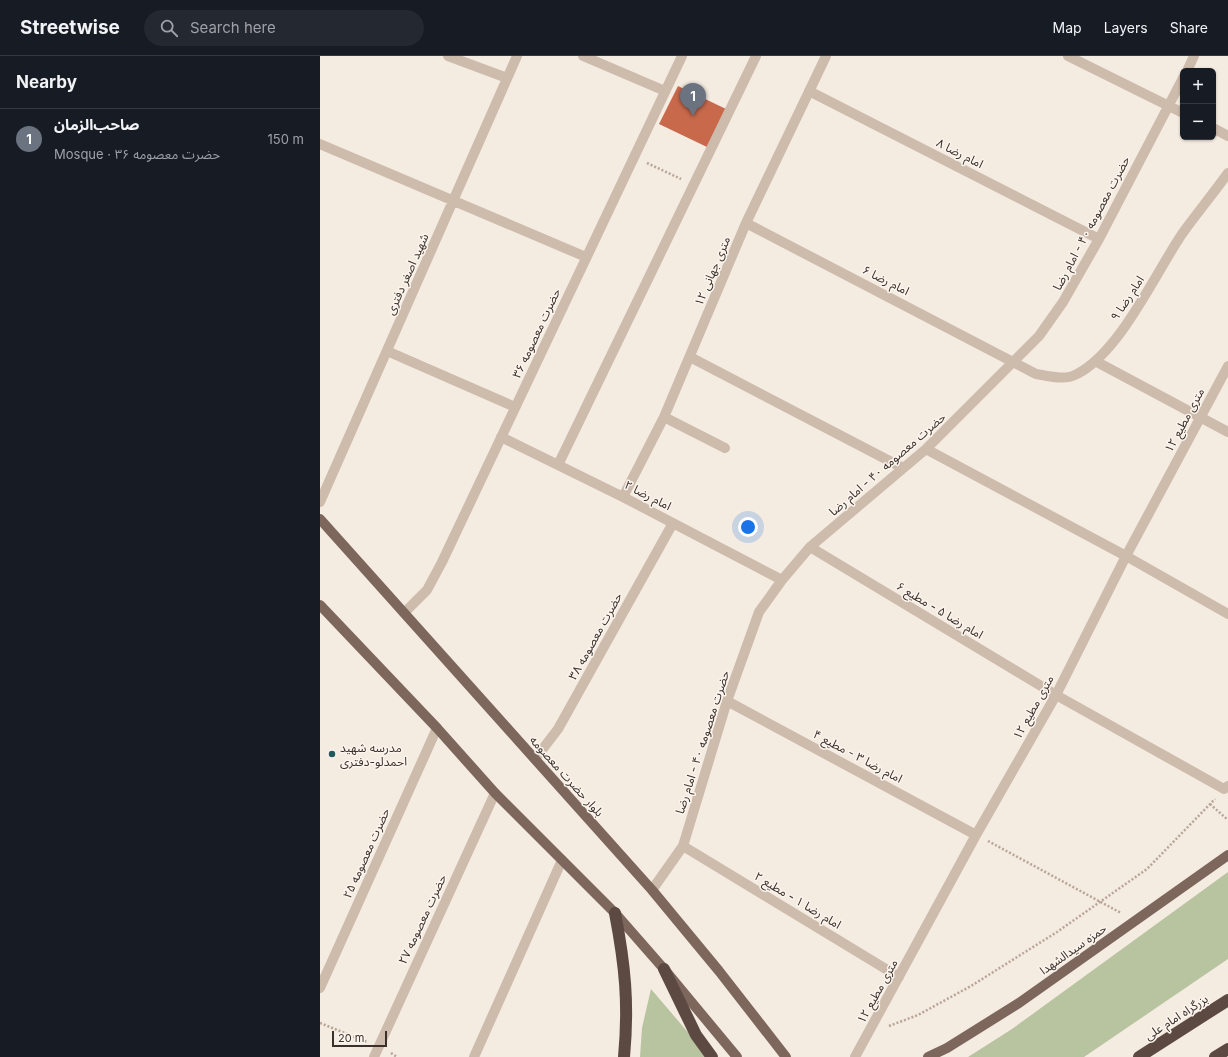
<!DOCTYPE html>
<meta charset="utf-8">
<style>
:root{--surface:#171b24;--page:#242831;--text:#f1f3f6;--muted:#9ea1a6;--line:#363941;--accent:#db2777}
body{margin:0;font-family:Inter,"Noto Sans Arabic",sans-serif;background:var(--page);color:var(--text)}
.controls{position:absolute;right:12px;top:12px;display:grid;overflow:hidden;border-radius:6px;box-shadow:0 1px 3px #0004}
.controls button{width:36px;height:36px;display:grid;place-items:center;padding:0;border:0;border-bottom:1px solid var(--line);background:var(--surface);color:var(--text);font:20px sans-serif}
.scale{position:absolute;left:12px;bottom:10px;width:55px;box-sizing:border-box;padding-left:4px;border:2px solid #3b302b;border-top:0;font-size:11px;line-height:14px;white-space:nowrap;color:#3b302b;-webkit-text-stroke:3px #fbf5ee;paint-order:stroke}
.you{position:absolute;left:428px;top:471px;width:14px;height:14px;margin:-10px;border:3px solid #fff;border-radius:50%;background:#1a73e8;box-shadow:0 0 0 6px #1a73e833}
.badge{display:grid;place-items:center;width:26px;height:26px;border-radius:50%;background:var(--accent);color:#fff;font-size:13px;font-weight:700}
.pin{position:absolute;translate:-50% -33px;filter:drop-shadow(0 1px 2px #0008)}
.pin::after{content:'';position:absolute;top:21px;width:14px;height:12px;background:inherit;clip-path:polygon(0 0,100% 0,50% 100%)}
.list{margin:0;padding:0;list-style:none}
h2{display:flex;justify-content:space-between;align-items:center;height:52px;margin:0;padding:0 16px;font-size:17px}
h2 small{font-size:13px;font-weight:400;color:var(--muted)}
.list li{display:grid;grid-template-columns:26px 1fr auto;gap:12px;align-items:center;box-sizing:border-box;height:60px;padding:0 16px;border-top:1px solid var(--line)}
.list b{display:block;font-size:15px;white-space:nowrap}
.list p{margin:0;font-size:13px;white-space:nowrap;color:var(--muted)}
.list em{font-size:13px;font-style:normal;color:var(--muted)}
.icon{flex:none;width:22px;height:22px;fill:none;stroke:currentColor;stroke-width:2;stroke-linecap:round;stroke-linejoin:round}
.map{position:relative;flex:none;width:908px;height:1001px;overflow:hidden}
header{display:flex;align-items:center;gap:24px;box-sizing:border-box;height:56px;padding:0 20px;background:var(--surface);border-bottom:1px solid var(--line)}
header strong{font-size:19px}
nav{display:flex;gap:22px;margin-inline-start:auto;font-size:14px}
.search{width:280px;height:36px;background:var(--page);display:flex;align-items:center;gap:10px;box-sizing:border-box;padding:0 14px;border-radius:22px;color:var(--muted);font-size:15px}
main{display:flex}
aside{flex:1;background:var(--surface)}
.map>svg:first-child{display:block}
</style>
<header>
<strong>Streetwise</strong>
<div class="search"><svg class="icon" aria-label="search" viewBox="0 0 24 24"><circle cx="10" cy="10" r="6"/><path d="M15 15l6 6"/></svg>Search here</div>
<nav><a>Map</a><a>Layers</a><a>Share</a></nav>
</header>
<main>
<aside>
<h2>Nearby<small></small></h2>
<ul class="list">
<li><span class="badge" style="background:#6b7280">1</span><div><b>صاحب‌الزمان</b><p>Mosque · حضرت معصومه ۳۶</p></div><em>150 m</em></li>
</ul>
</aside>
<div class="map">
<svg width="908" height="1001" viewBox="0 0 908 1001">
<rect width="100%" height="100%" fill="#f4ebe1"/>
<path fill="#b8c4a0" d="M908 816V903L764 1001H648L692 973Z
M331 933 389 1001H320L322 972Z"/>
<path fill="#c8694b" d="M358 30 406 53 387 91 339 68Z"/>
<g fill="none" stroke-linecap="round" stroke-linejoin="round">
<path stroke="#b9a596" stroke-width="2.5" stroke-dasharray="2 2" stroke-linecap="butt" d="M327 107 361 123
M890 748 908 764
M668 785 801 857
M0 967 47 986
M569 970 598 959 651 930 737 876 827 813 895 743
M71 997 77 1001"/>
<path stroke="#cdbbac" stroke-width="10" d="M128 0 187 22
M263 0 345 35
M748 0 863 57
M867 15 874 0
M489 35 779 183
M893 72 908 80
M0 88 266 201
M426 167 716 318C729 320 745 325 757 318 800 296 835 218 862 178 877 157 893 138 908 117
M67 295 195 351
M370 301 583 412
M777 306 908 376
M344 361 405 392
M181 381 303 441 462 524
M606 393 806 500 908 558
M238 409 436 0
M303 441 344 361 426 167 506 0
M0 446 197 0
M490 491 736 639 904 733 908 730
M84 557 107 534 122 506 362 0
M407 645 656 779
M215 703 238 673 353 467
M363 790 579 921
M332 834 363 790 407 645 439 556 462 524 490 491 606 393 719 280 743 246 779 183 863 22
M0 932 117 672
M54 1001 175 737
M154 1001 242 804
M535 1001 656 779 736 639 806 500 908 310"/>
<path stroke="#7d675c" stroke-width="10" d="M0 463 332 834 399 915 466 1001
M0 549 117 672 175 737 295 857 344 913 417 1001
M608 1001 627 992 699 947 908 799"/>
<path stroke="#5c4a42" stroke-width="12" d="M295 857C305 909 309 948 304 1001
M344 913 376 979 392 1001
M819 1001 908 944
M895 1001 908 993"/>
</g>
<circle fill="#1f5a5e" stroke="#fbf5ee" stroke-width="1.5" cx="12" cy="698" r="4"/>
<g text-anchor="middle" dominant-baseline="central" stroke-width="3" stroke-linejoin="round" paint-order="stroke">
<g font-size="12" fill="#3b302b" stroke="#fbf5ee">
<text transform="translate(640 97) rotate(27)">امام رضا ۸</text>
<text transform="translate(771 167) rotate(-62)">حضرت معصومه ۴۰ - امام رضا</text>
<text transform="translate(392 215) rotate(-67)">۱۲ متری جهانی</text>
<text transform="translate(87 218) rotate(-66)">شهید اصغر دفتری</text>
<text transform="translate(566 224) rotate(27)">امام رضا ۶</text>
<text transform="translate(807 242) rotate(-57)">امام رضا ۹</text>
<text transform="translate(216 277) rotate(-65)">حضرت معصومه ۳۶</text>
<text transform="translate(864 364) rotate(-62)">۱۲ متری مطیع</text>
<text transform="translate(567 408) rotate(-41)">حضرت معصومه ۴۰ - امام رضا</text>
<text transform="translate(328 439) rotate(27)">امام رضا ۲</text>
<text transform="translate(620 554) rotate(31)">امام رضا ۵ - مطیع ۶</text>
<text transform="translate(275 580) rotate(-61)">حضرت معصومه ۳۸</text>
<text transform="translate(713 651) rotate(-61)">۱۲ متری مطیع</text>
<text transform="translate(382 686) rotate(-72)">حضرت معصومه ۴۰ - امام رضا</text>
<text transform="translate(538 700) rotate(28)">امام رضا ۳ - مطیع ۴</text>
<text transform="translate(247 720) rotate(48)">بلوار حضرت معصومه</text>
<text transform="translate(46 797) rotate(-66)">حضرت معصومه ۲۵</text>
<text transform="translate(478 844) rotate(31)">امام رضا ۱ - مطیع ۲</text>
<text transform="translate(102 863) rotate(-65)">حضرت معصومه ۲۷</text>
<text transform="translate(753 893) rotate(-35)">حمزه سیدالشهدا</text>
<text transform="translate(557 935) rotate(-61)">۱۲ متری مطیع</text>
<text transform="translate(856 961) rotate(-33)">بزرگراه امام علی</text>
</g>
<g font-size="12" fill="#3b302b" stroke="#fbf5ee" text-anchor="start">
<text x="20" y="691">مدرسه شهید<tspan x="20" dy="14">احمدلو-دفتری</tspan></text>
</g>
</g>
</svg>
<div class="controls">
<button>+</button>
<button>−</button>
</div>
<div class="scale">20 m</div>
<div class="you"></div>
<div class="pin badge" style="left:373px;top:60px;background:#6b7280">1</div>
</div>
</main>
